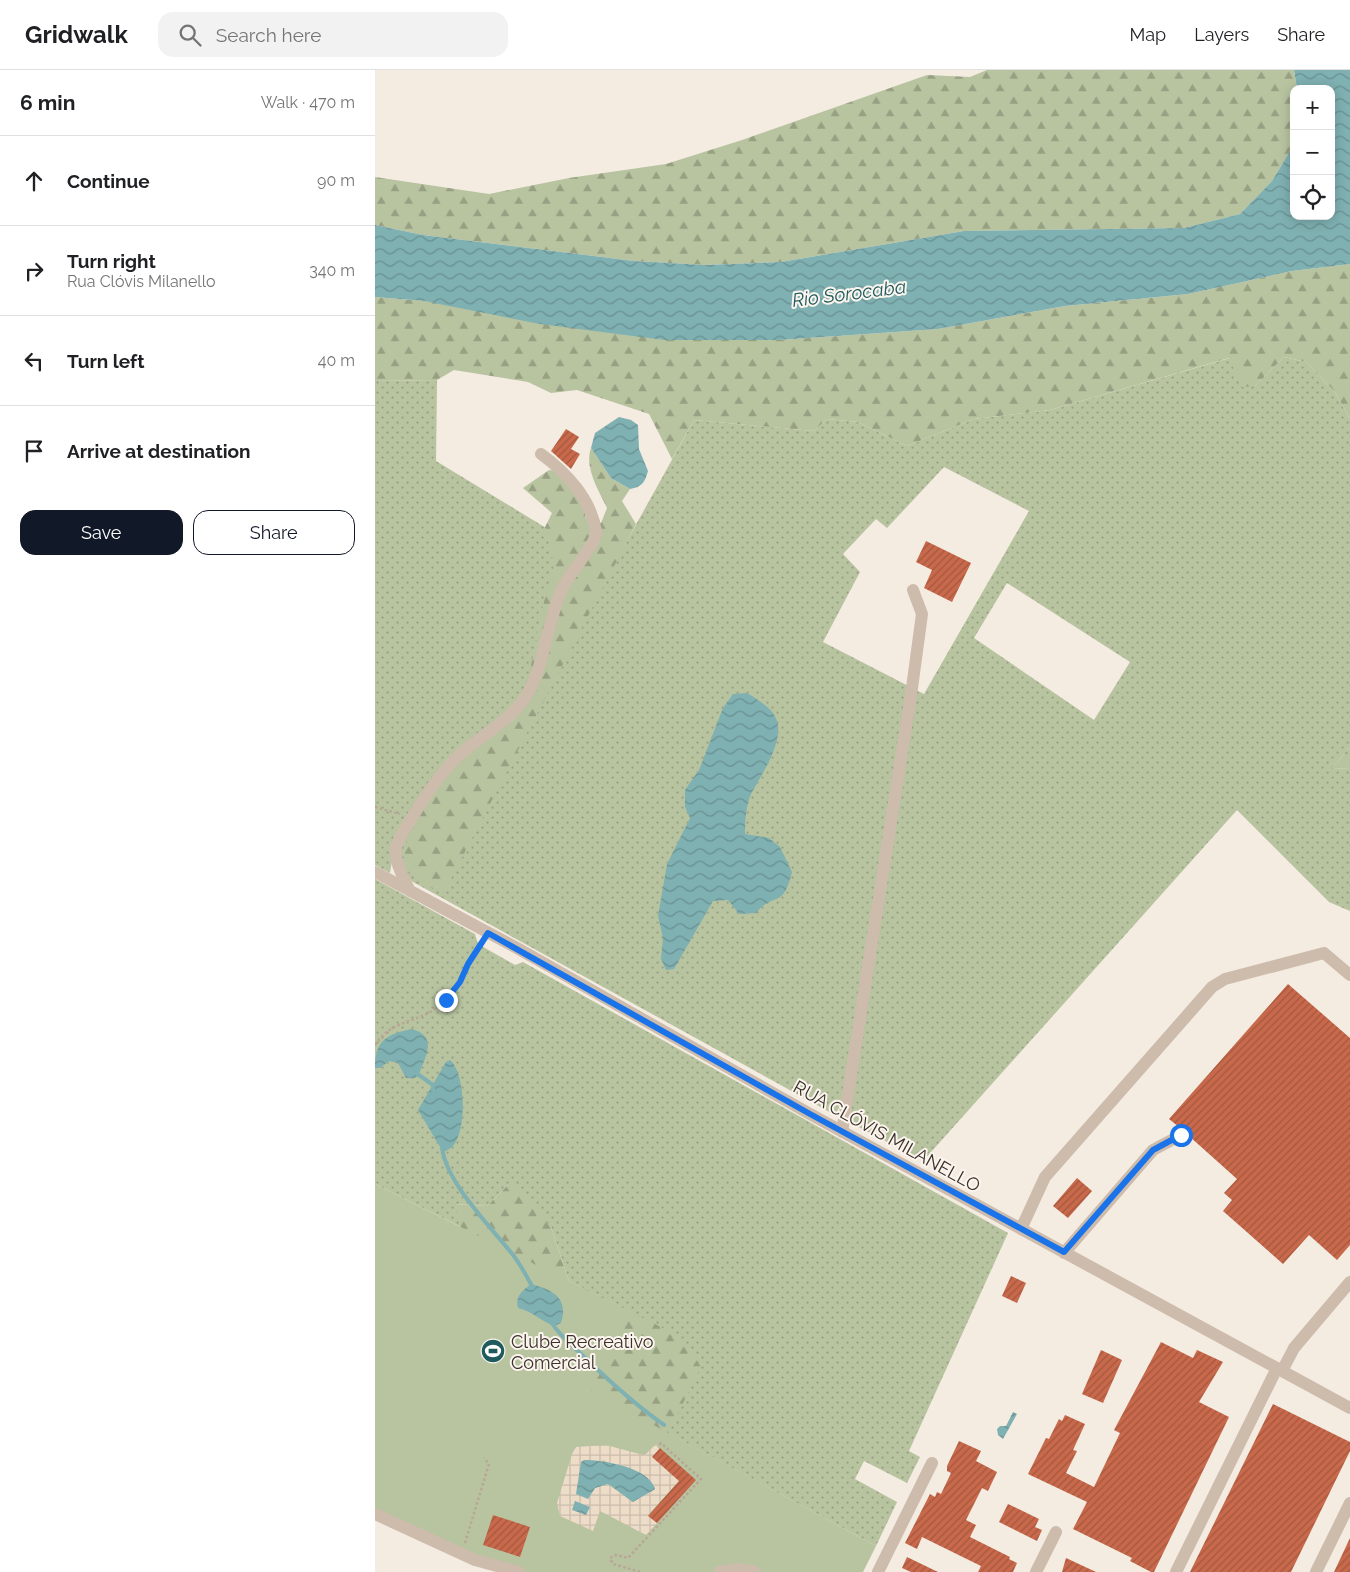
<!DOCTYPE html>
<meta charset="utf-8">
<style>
:root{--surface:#fff;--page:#f2f2f2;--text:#202124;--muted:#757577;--line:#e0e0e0;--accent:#111827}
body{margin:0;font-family:Raleway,sans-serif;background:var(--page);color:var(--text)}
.controls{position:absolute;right:15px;top:15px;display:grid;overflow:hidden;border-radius:10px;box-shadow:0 2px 12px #0003}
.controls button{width:45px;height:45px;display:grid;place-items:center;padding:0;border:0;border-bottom:1px solid var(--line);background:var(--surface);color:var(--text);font:25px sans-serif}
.stop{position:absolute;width:15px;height:15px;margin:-11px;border:4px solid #1a73e8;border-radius:50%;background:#fff}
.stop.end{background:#1a73e8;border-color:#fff;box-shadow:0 1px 5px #0008}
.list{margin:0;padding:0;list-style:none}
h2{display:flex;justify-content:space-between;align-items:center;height:65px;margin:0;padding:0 20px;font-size:21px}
h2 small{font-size:16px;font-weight:400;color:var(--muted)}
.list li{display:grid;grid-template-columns:32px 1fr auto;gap:15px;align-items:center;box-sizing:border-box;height:90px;padding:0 20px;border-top:1px solid var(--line)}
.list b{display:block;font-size:19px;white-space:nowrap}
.list p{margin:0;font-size:16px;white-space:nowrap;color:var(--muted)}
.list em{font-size:16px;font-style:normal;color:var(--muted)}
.actions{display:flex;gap:10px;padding:15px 20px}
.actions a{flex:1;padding:11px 0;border:1px solid var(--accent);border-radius:15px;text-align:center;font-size:18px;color:var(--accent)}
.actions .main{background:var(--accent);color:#fff}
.icon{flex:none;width:28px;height:28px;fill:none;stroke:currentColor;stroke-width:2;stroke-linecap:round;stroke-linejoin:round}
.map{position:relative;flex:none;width:975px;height:1502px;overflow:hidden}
header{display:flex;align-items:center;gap:30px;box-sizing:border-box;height:70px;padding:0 25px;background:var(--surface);border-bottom:1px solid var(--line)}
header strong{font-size:24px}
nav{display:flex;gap:28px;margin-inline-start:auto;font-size:18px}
.search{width:350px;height:45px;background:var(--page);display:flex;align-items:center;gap:12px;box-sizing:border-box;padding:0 18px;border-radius:15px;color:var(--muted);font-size:19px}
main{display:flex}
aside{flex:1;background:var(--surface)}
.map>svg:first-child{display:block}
</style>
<header>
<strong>Gridwalk</strong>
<div class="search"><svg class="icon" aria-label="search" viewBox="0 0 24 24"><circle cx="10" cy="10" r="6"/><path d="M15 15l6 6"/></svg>Search here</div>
<nav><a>Map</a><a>Layers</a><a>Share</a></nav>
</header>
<main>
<aside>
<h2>6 min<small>Walk · 470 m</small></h2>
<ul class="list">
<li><svg class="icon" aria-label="ahead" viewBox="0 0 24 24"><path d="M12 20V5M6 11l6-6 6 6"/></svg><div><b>Continue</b></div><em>90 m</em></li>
<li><svg class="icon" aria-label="right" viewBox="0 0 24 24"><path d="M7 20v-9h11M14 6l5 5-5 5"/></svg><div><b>Turn right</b><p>Rua Clóvis Milanello</p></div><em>340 m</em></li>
<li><svg class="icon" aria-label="left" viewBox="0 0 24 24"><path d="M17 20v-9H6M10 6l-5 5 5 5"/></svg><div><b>Turn left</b></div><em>40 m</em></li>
<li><svg class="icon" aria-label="arrive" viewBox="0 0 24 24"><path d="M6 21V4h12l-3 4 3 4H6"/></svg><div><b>Arrive at destination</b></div></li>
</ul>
<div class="actions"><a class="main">Save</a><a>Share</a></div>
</aside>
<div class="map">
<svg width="975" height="1502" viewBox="0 0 975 1502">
<defs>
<pattern id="grass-dots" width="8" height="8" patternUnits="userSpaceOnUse" patternTransform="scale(1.25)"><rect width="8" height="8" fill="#b8c4a0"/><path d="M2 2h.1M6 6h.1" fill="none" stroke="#97a083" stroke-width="1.8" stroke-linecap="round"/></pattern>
<pattern id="forest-firs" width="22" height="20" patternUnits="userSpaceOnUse" patternTransform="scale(1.25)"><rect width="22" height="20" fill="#b8c4a0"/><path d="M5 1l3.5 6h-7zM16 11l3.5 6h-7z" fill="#97a083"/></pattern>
<pattern id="plaza-grid" width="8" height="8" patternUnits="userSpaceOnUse" patternTransform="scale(1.25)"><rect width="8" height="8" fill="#ecdcc8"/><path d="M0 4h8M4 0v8" fill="none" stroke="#cbbdac"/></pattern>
<pattern id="water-waves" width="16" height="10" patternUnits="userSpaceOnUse" patternTransform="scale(1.25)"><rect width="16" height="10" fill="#7fb0b2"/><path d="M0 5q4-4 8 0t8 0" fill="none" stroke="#699091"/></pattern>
<pattern id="building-hatch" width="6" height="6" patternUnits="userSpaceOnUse" patternTransform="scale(1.25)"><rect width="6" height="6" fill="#c8694b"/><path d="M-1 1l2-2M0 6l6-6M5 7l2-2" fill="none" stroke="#a4573f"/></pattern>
</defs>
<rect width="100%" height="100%" fill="#f4ebe1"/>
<path fill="url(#grass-dots)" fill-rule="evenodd" d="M909 287 931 292 960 322 975 349V677L957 698 975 699V841L954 832 862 740 548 1091 478 1054 475 1038 465 1036 460 1045 38 812 32 806 18 785 15 803 0 795V311L62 310 61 391 237 498 319 350 439 361 452 349 483 352 532 376 599 349 675 340 855 288 880 316ZM569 397 654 441 549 624 448 572 485 502 468 484 501 449 512 458ZM632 513 755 592 719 650 599 568Z
M0 809 100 864 103 874 140 895 148 892 633 1163 534 1381 545 1387 532 1413 489 1391 480 1409 522 1432 501 1476 215 1321 255 1242 194 1211 176 1157 133 1115 112 1136 81 1134 86 1157 0 1114Z"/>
<path fill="url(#forest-firs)" d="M612 0H919L922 19H919V64L915 81 897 111 865 144 809 158 589 161 406 192 330 195 259 191 178 181 48 165 0 155V107L114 124 194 108 291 94 367 70 552 5 595 7Z
M975 194V349L960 322 931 292 909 287 880 316 867 317 854 288 675 340 599 349 532 376 483 352 452 349 439 361 319 350 297 389 274 344 202 320 176 323 153 312 79 300 62 310 0 311V227L49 231 289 270H405L563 259 690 236 813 224 917 201Z
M216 378 236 408 255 419 247 431 261 454 68 824 32 802C31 796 29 789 30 783 35 731 125 649 162 611L156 596 166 543 179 495 170 457 177 443 148 418 174 400 184 401 208 433 211 448 226 453 232 438C224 421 209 398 216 378Z
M975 677V699L957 698Z
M133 1115 149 1120 176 1157 194 1211 306 1267 326 1297 299 1351 290 1361 263 1363 237 1354 88 1172 80 1134 112 1136Z"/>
<path fill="#b8c4a0" d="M0 1114 255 1242 216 1321 501 1476 488 1502H129L0 1448Z"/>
<path fill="url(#plaza-grid)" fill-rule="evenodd" d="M281 1374 304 1411 273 1445 282 1453 271 1465 225 1441 218 1461 185 1446 182 1433 197 1384 201 1377 231 1375 268 1385 271 1384ZM228 1390 280 1417 279 1420 257 1432 236 1415 231 1414 220 1418 213 1429Z"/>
<path fill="url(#water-waves)" d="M919 0H975V194L917 201 813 224 690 236 563 259 405 270H289L165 254 49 231 0 227V155L48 165 178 181 259 191 330 195 406 192 589 161 809 158 865 144 897 111 915 81 919 64V146H956V19H922Z
M244 347 256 350 263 355 264 379 273 401C270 412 267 417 255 419L236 408 216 378 220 363Z
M372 623C383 630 398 638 402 651 409 671 386 706 377 722 371 733 370 751 370 764L394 768 405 777 417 802C408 840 399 821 381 843L364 844 353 830 338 831 299 899 291 900 286 889 288 868 283 846 292 794 315 748 310 737V720L324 700 348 638 358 624Z
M37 959C57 965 55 977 48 994 46 997 45 1003 43 1006 40 1009 35 1008 31 1008L23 993 14 991 5 998H0C0 970 12 964 37 959Z
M75 990C91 1004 92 1060 78 1076 75 1079 71 1081 68 1082L43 1040 71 992Z
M156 1214C178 1220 194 1228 186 1253L179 1256C166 1251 157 1241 143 1238 140 1226 147 1221 156 1214Z
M638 1342 642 1344 628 1369 623 1365 622 1359 625 1356H631Z
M209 1390C228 1390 274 1397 280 1419L258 1432 233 1414 220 1418 213 1429 201 1424 206 1392Z
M200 1431 215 1437 211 1445 197 1440Z"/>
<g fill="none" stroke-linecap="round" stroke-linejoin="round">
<path stroke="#7fb0b2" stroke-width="4" d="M41 1003 58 1015V1020
M67 1078C72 1114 116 1157 138 1185 146 1195 152 1207 158 1218
M177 1253C184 1265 196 1274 206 1284 233 1310 259 1334 289 1355"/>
</g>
<path fill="url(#building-hatch)" d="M191 359 204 367 196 379 205 384 196 399 176 381Z
M551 471 596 493 577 532 549 518 557 500 541 492Z
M913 914 975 968V1175L962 1190 934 1165 908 1194 848 1141 857 1130 849 1123 862 1109 814 1066 811 1058 804 1057 794 1049Z
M702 1108 717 1121 693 1148 678 1136Z
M636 1206 651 1213 642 1233 627 1226Z
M786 1272 818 1288 822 1280 848 1292 824 1332 854 1347 779 1502H776L755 1491 757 1488 698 1459 712 1432 653 1404 671 1368 674 1369 684 1349 687 1351 690 1345 710 1354 698 1380 702 1381 691 1403 719 1417 745 1363 739 1360Z
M726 1280 747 1290 728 1333 707 1324Z
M898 1334 975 1372V1381L916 1502H815Z
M584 1371 606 1381 601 1391 622 1402 613 1421 607 1418 591 1450 601 1455 595 1467 635 1487 634 1489 642 1493 638 1502H603L606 1496 547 1467 542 1479 530 1473 555 1424 560 1427 562 1422 566 1424 576 1403 572 1401V1396Z
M285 1378 321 1410 282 1453 273 1446 304 1411 277 1387Z
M633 1434 664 1449 660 1457 667 1460 662 1471 624 1452Z
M118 1445 155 1457 145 1487 108 1475Z
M975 1468V1502H959Z
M532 1487 563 1502H536L527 1498Z
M691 1488 721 1502H687Z"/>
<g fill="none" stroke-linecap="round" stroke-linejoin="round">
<path stroke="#b9a596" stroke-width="2.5" stroke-dasharray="2.5 2.5" stroke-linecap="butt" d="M0 737 25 744
M0 975C17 949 40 954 61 938 79 925 84 910 94 892 98 885 103 880 107 873
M90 1473 114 1394 109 1388
M265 1502 238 1494 235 1488 241 1485 253 1488 326 1409 286 1373 283 1377"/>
<path stroke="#cdbbac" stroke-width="12" d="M0 802 142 878 435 1044 975 1338
M35 821C29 809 19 792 21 778 22 770 30 759 35 751 47 731 62 708 79 690 101 668 132 654 150 628 169 600 172 550 188 517 194 504 222 473 221 462 217 430 191 402 166 384
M467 1062 537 618 547 544 538 520
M646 1159 670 1107 837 917 850 909 949 883 975 905
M689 1183 778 1080 806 1065
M907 1301 919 1278 975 1212
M0 1444 100 1490 144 1502
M344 1502 364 1499 380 1502
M503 1502 557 1393
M661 1502 681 1462
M801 1502 902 1298
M941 1502 975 1433"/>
</g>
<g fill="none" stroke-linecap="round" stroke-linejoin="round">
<path stroke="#1a73e8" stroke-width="6" d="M71 930 85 912 93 894 113 863 435 1044 689 1182 778 1080 806 1065"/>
</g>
<defs>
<g id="stadium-disc" transform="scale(1.25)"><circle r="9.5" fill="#1f5a5e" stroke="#fbf5ee"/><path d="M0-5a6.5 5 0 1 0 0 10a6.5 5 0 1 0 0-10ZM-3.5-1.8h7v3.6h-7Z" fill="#fff"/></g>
</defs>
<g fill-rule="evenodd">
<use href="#stadium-disc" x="118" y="1281"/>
</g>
<g text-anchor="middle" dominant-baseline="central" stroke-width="4" stroke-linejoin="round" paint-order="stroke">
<g font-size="18" fill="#3b302b" stroke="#fbf5ee">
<text transform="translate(512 1066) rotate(29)">RUA CLÓVIS MILANELLO</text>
</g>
<g font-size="18" fill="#3b302b" stroke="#fbf5ee" text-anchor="start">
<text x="136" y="1271">Clube Recreativo<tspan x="136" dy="21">Comercial</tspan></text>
</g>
<g font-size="19" font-style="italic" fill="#1f5a5e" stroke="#fbf5ee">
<text transform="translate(474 223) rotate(-7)">Rio Sorocaba</text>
</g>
</g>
</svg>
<div class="controls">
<button>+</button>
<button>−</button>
<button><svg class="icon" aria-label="locate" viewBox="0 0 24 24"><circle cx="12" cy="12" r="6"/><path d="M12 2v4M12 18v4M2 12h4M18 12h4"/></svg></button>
</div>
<div class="stop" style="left:806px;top:1065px"></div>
<div class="stop end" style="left:71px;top:930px"></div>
</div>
</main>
